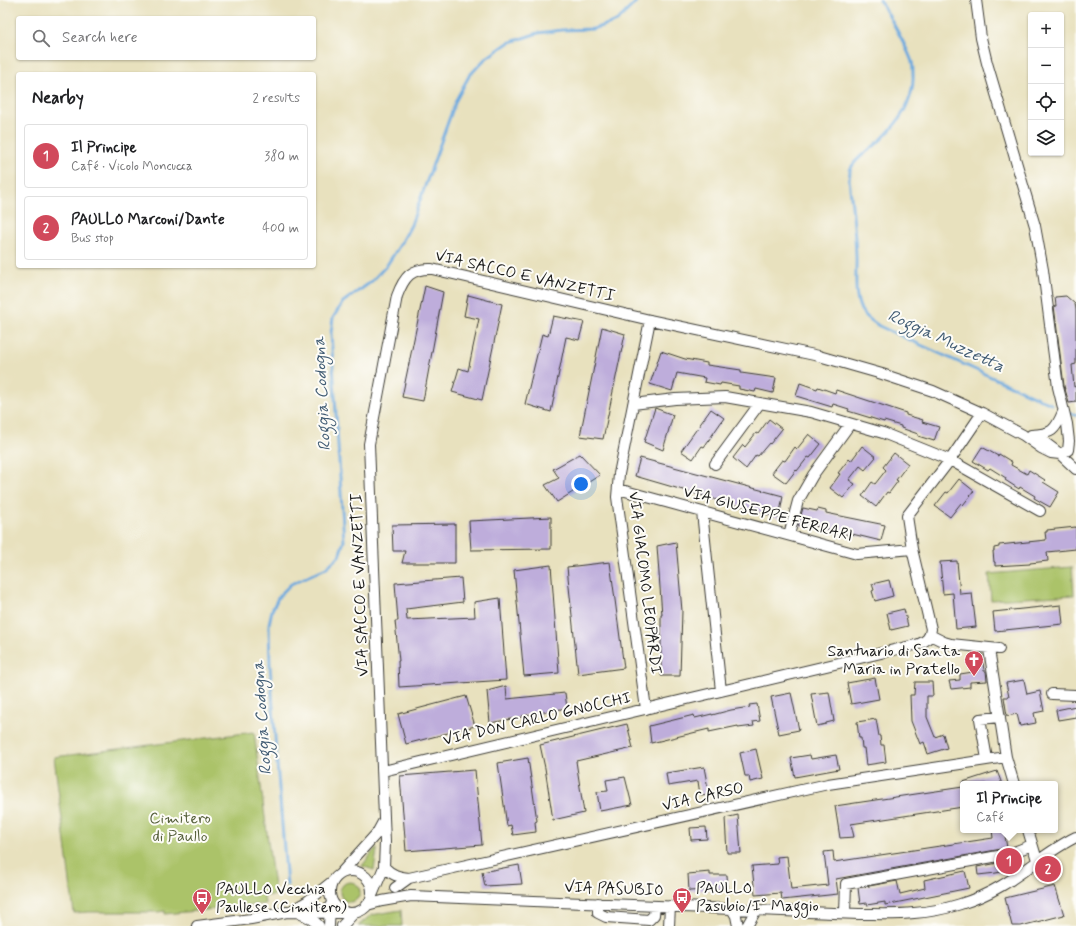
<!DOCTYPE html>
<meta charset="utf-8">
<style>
:root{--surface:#fff;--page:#f2f2f2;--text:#202124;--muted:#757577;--line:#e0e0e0;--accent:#d1495b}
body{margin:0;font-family:Mynerve,sans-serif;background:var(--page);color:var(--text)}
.controls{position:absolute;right:12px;top:12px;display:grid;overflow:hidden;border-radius:4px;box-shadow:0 1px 3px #0004}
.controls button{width:36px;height:36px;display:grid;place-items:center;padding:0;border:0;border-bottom:1px solid var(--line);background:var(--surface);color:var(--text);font:20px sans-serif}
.you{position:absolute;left:581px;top:484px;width:14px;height:14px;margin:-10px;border:3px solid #fff;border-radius:50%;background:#1a73e8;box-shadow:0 0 0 6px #1a73e833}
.badge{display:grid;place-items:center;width:26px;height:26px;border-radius:50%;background:var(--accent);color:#fff;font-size:13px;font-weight:700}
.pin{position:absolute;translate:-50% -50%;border:2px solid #fff;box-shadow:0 1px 4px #0006}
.popup{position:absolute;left:960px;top:781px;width:98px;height:52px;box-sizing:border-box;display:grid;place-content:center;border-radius:4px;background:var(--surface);filter:drop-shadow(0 1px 3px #0005);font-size:13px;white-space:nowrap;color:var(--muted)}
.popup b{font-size:15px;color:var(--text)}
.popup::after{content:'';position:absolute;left:50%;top:100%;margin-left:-8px;border:8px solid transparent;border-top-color:var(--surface)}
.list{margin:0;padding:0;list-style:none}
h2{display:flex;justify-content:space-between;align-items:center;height:52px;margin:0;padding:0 16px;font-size:17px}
h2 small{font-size:13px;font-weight:400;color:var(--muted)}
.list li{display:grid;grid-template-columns:26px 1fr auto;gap:12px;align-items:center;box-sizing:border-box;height:64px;margin:0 8px 8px;padding:0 8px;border:1px solid var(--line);border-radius:4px}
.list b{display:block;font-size:15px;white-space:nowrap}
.list p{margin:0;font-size:13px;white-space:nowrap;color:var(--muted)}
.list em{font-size:13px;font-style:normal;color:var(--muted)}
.icon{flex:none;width:22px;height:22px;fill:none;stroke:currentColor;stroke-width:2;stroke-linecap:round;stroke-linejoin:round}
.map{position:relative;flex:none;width:1076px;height:926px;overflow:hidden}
.search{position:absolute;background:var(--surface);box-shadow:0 1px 3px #0004;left:16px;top:16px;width:300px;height:44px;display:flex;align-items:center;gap:10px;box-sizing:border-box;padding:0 14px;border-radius:4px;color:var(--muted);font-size:15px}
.panel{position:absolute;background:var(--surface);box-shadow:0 1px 3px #0004;left:16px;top:72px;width:300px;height:196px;border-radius:4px}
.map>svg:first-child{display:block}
</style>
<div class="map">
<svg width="1076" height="926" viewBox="0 0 1076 926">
<rect width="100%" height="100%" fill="#fdfcf7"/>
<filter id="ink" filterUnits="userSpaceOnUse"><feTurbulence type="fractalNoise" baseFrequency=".025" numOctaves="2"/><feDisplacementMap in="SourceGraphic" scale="8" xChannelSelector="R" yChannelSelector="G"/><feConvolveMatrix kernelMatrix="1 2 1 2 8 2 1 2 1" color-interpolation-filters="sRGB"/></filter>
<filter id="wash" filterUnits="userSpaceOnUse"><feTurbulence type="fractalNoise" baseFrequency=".012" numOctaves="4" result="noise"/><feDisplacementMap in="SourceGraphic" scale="16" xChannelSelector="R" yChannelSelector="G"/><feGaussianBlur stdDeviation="0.9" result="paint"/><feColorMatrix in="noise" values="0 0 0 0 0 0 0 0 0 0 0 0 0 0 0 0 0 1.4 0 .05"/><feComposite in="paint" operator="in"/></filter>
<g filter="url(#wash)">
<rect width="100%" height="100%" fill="#e8e1be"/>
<path fill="#abc369" stroke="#647042" d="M1072 567 1074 595 991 600 989 574Z
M254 732 275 895 264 896 265 904 165 914V911L158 912H89L74 913 54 757Z
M375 849H377V850L374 870 362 866Z
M340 892a10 10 0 1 1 20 0a10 10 0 1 1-20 0Z
M401 910 402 926H358L371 915Z"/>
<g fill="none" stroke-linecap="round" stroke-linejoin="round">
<path stroke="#6ca9de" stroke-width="3" d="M880 0C890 19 905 42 912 62 913 66 913 70 913 74 915 104 895 128 874 146 866 152 854 160 850 170 850 172 850 176 849 179 852 204 855 230 856 255 857 273 853 293 861 310 865 317 872 321 879 326L1051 404
M1070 413 1076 415
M287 885 276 751 270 665 269 624 272 610 279 596 291 584 326 568 339 556 344 541 331 333 333 318 343 302 371 282 387 265 403 240 411 225 456 100 469 76 485 59 508 43 538 33 562 30 593 29 617 21 638 0"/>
</g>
<g id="blocks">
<path fill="#beaddb" d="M425 286 443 292 423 401 402 397Z
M468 295 502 304 482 400 452 392 459 368 468 371 479 319 464 316Z
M1066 296 1075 304 1076 310V364L1072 365 1074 387 1076 386V402L1069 403 1064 386 1054 306H1056L1055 297Z
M553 316 584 322 579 340 566 337 551 412 525 404 542 334 548 336Z
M602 327 625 334 603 439 580 436Z
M661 351 685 359 707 363V365L741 370V373L776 378 773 393 756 389 755 392 739 389V386L721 383 720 385 704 382 705 378 677 373 672 391 650 384Z
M800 383 817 389 818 387 835 393 836 390 906 413V415L923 420 922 422 939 427 934 441 918 436V434L901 428V426L884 421V422L848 411 849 409 833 404 832 407 796 396Z
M655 408 673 415 663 450 644 442Z
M711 409 724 418 704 447 702 446 693 459 681 451Z
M769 419 782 429 770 444 769 443 758 456 756 455 746 469 733 458 743 445 745 447 756 433 758 434Z
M809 434 821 444 810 458 808 457 797 471 796 470 786 483 772 473 782 460 785 461 795 447 797 449Z
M862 446 876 457 865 470 860 466 849 480 855 484 843 498 830 488 840 474 838 473 849 459 851 461Z
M982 447 998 456 999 454 1012 462 1011 465 1027 474 1029 470 1045 480 1043 482 1059 492 1050 507 1034 498 1035 496 1020 487 1019 489 1005 480 1006 478 990 468 988 470 973 461Z
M894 453 908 464 896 480 898 481 889 493 887 492 876 507 862 496 872 482 875 484 886 470 883 467Z
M580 454 600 475 557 502 545 485 559 478 553 469Z
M640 458 783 496 779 518 635 476Z
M959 479 974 491 963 505 961 503 950 517 935 506 946 492 948 493Z
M803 508 817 511 818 509 826 511V513L885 525 881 541 848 533V535L831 532 832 530 814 526V528L798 525Z
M551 517V549L471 550 469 521Z
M455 524V563H402L405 551H393L392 525Z
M1076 527V549L1047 552 1048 561 1030 563V564L995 566V562H994L993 551H994V548L999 547V545L1046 540 1045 532H1047V530Z
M676 542 682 611 680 676H661V615H662L657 546Z
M957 561 960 594 972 593 976 627 956 629 953 593 943 594 940 562Z
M610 562 624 668 578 674 567 567Z
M551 565 559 673 524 676 514 570Z
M461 578 463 602 406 609 407 620 475 617 474 602 500 598 506 680 399 687 398 661H399L395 621H398L395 583Z
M889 580 893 596 875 601 872 591 874 590 872 584Z
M1061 605 1063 624 995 631 993 612Z
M904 609 908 626 891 630 887 613Z
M972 653 982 654 984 671H986L987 681 970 682V687L951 689 949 681 960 680V674L973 672Z
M875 678 879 699 851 704 847 683Z
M1024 680 1027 694 1040 691 1044 711 1034 713 1036 723 1020 726 1017 714 1007 716 1004 697H1009L1006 683Z
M915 682H932L933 696H927V717L935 737 943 734 947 748 928 754 924 742 920 744 911 721 910 695H914Z
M506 686 507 699 565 693 567 708 522 716V717L490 723 487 691Z
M829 692 834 721 826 723V724L817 726 811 694Z
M791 693 799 730 779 734 771 697Z
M466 696 475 726 406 744 398 714Z
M757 704 760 721 753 722 754 726 738 728V726L709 732V729L651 743 649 726 694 715 695 718 712 714V715L731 710 750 707 749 705Z
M1076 706V717L1058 720 1056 710Z
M876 719 879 736H880L881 745H884L886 762 866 765 864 748H862L861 738H859L857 722Z
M627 724 633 748 576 761 584 813 553 820 545 768 540 745Z
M756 749 763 779 750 782 749 776H745L740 753Z
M810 755 811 759 836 755 839 769 795 777 791 758Z
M528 758 537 821 535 822 536 832 513 835 511 825 507 826 498 763Z
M704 767 709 794 700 795 698 781 668 786 666 773Z
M475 770 482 845 406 851 400 776Z
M997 771 1002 784H963V782Z
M625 777 632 805 600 811 597 792 608 791 606 780Z
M963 787V807L851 824 854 837 840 838 835 806Z
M738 815 741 853H727L725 818Z
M706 827 707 839 691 840 690 828Z
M992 830H1004L1007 848 836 879 838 894 782 900 781 893 755 895 752 866 778 864 777 857 787 856 791 889 828 885 824 852 833 851 834 862 993 838Z
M1009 861 1010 870 996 873 978 875 977 867Z
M519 865 522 884 485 886 482 872Z
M965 871 969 888 885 905V902L867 905V903L860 904 858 888 897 881 900 894 925 888 924 880Z
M710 872V875H727L728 889 689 891 688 874Z
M1055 886 1064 915 1021 926H1012L1005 898Z"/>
</g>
</g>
<g filter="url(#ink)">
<use href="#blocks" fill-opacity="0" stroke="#3b3a34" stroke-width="1"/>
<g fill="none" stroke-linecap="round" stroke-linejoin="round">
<g stroke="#3b3a34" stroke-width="12">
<path id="minor" d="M633 404 675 399 725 397 811 412 883 433 950 460 1040 511
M1031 435C1052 434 1055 431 1063 412
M1035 435 1060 454 1076 469
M715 464 760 403
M618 489 857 554 912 549
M702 512 721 691
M789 535 798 501 813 475 850 424
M930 635 944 642 951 644 999 649
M989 649 1006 757 1014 784
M1052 694 1076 695
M646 709 617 497 619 474 650 320
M987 759 980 719 1000 717
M383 771 721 691 919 644C926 641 930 638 931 629L912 549 907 516 950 460 982 413
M1028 830 1037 860
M384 867C392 875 398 877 409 878
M330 892a21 21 0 1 1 42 0a21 21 0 1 1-42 0Z
M340 874 377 833 384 820
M395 888 409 878 828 784 1006 757
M371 898 384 867 385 842 369 444 397 296C404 277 411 268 432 269L650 320 819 356 882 374 933 391 982 413 1023 435 1041 448 1051 453 1060 454 1068 450 1069 441 1067 424 1058 387 1043 270 1035 226 987 63 981 38 976 0
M598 903V913L606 917 649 920 654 915 655 906
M367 905 382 901 411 896 859 914C877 914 896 915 914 913 944 911 976 901 1001 886 1027 871 1049 850 1076 837
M732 909 736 916 738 926
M291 911 308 901 333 881
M845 913 846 884 1009 854 1032 845
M301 914C309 917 314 920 319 926
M197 926 251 919 287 912 347 913
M329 926 330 906
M342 926 354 913
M669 926 670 906
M747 926 756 910"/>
</g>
<use href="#minor" stroke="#fff" stroke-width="10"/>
</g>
</g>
<defs>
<g id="church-pin" transform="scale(1)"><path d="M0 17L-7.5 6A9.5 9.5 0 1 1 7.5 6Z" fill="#d1495b" stroke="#fdfcf7"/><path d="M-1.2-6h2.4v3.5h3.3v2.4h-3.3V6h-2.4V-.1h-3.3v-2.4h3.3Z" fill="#fff"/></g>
<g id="bus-pin" transform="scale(1)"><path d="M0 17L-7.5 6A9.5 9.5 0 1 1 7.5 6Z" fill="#d1495b" stroke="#fdfcf7"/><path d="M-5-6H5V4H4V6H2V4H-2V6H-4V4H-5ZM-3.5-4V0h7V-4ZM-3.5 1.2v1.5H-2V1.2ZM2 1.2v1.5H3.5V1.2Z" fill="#fff"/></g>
</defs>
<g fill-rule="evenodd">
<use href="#church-pin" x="974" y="660"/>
<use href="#bus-pin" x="682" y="897"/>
<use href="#bus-pin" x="202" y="898"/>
</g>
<g text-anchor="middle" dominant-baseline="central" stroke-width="4" stroke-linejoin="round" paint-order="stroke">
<g font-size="16" fill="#1c1c1c" stroke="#fdfcf7">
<text transform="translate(525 276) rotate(13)">VIA SACCO E VANZETTI</text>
<text transform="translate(768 514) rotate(15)">VIA GIUSEPPE FERRARI</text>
<text transform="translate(645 583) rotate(83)">VIA GIACOMO LEOPARDI</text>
<text transform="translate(360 585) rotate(-92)">VIA SACCO E VANZETTI</text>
<text transform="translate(537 719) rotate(-13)">VIA DON CARLO GNOCCHI</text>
<text transform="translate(703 797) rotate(-13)">VIA CARSO</text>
<text transform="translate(614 889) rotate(2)">VIA PASUBIO</text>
</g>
<g font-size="16" fill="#1c1c1c" stroke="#fdfcf7" text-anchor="start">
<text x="960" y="651" text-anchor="end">Santuario di Santa<tspan x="960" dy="18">Maria in Pratello</tspan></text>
<text x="696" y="888">PAULLO<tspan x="696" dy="18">Pasubio/I° Maggio</tspan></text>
<text x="216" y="889">PAULLO Vecchia<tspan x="216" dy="18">Paullese (Cimitero)</tspan></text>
</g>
<g font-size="16" fill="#555f3b" stroke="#fdfcf7">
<text x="180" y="818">Cimitero<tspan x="180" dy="18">di Paullo</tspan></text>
</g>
<g font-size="17" font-style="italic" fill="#405b73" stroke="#fdfcf7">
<text transform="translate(946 341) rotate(25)">Roggia Muzzetta</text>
<text transform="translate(322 394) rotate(-93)">Roggia Codogna</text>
<text transform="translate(262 718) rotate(-94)">Roggia Codogna</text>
</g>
</g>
</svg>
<div class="controls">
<button>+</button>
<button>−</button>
<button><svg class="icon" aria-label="locate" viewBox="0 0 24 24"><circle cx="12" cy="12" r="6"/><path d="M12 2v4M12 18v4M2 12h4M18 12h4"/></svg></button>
<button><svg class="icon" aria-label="layers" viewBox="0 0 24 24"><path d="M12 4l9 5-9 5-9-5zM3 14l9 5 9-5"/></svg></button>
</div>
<div class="you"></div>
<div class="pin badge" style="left:1009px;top:861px">1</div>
<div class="popup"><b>Il Principe</b>Café</div>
<div class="pin badge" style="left:1048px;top:869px">2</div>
<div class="search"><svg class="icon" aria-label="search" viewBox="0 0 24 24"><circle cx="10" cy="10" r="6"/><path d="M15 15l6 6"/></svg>Search here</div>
<section class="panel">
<h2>Nearby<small>2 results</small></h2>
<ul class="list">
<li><span class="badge">1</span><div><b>Il Principe</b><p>Café · Vicolo Moncucca</p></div><em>380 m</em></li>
<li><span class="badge">2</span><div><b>PAULLO Marconi/Dante</b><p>Bus stop</p></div><em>400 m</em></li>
</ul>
</section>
</div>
